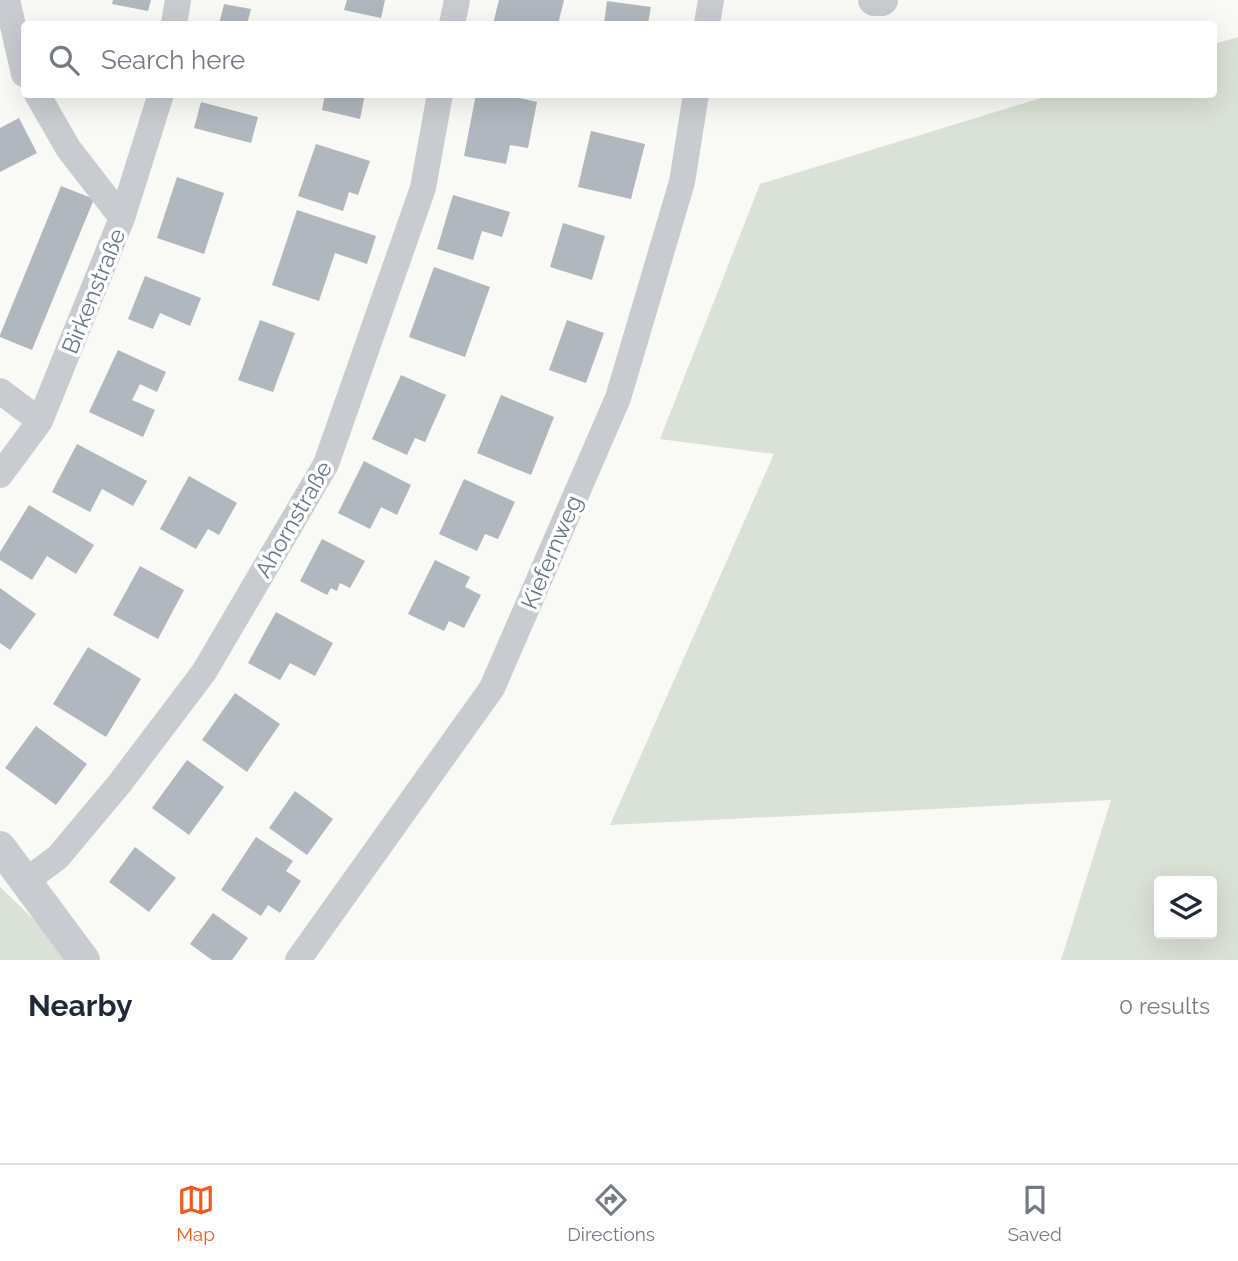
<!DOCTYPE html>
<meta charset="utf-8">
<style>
:root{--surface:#fff;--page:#f6f6f7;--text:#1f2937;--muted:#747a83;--line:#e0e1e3;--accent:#f3581c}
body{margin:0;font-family:Raleway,sans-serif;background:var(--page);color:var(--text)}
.controls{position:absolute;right:21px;bottom:21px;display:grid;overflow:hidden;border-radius:7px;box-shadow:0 7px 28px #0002}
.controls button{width:63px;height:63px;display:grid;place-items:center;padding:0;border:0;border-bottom:2px solid var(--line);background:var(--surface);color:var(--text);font:35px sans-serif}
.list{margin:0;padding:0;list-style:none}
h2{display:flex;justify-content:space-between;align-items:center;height:91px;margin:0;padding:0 28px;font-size:30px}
h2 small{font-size:23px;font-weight:400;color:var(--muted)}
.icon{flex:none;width:38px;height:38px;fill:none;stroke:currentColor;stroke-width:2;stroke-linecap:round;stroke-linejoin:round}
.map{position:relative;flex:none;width:1238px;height:960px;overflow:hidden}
.search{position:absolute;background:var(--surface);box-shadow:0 7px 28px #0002;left:21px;right:21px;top:21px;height:77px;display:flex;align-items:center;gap:18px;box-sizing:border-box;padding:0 24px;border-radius:7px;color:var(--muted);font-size:26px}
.sheet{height:203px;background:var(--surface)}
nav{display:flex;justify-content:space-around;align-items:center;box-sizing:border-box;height:98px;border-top:2px solid var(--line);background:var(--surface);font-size:19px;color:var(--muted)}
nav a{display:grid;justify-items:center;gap:4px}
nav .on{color:var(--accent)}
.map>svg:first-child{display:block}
</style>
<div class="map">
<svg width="1238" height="960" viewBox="0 0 1238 960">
<rect width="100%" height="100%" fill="#f9f9f6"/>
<path fill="#dae1d6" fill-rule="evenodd" d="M1238 37V960H1061L1111 800 610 825 774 454 660 439 760 184 1051 95 1214 94V44ZM1159 881H1212V934H1159Z
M0 887 57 942 70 960H0Z"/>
<path fill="#b0b7bf" d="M113 0H151L148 11 112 4Z
M347 0H385L381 18 344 10Z
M499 0H564L558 24 532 21V24H493Z
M607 1 651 7 648 24H604Z
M224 4 251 9 247 24H219Z
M325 94H365L360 119 322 110Z
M476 94H502L537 102 528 148 510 145 506 164 464 156Z
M201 102 258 117 251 143 194 128Z
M19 118 37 153 0 172V128Z
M591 131 645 144 631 199 578 187Z
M316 144 370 161 358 195 349 192 343 211 298 196Z
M177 177 224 193 204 254 157 238Z
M61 186 94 199 32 350 0 337V335Z
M453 195 510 212 502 237 482 231 473 260 437 249Z
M297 210 376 236 367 264 335 253 319 301 272 285Z
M563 223 605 236 592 280 550 267Z
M434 267 490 287 465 357 409 337Z
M145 276 201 298 190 326 160 313 153 329 128 319Z
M260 320 295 333 273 392 238 380Z
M567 320 604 333 586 383 549 370Z
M118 350 166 372 157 392 140 384 132 400 155 410 143 437 89 412Z
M401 375 446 395 425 442 415 438 407 455 372 439Z
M501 395 554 417 531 475 477 453Z
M77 444 147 481 133 506 102 489 90 512 52 492Z
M364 461 411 485 397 515 381 507 370 529 338 513Z
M189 476 237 503 219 535 208 529 196 549 160 529Z
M464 479 515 502 498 539 485 534 477 551 439 534Z
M29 505 94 545 76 574 47 556 32 580 0 560V552Z
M322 539 365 561 350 588 340 583 337 591 331 588 327 595 300 581Z
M435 560 470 577 465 587 481 595 464 628 449 621 444 631 408 614Z
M140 566 184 590 158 639 113 615Z
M0 588 36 614 10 650 0 643Z
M276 612 333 643 315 676 290 663 280 680 248 663Z
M88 647 141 679 106 737 53 704Z
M235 693 280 724 247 772 202 740Z
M36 726 87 764 56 805 5 768Z
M187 760 224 787 189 835 152 808Z
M295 791 333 819 307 855 269 828Z
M256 837 293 861 286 871 301 881 280 913 268 905 261 916 221 890Z
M135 847 176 878 149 912 109 882Z
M213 913 248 938 232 960H212L190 944Z"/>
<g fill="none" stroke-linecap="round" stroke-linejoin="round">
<path stroke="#c8ccd0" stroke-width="26" d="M7 0 24 74
M174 24 178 0
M452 24 457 0
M707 24 711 0
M37 94 68 148 122 218
M0 391 40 421
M0 475 40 421 122 218 161 94
M26 881 58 857 120 783 204 672 326 464 423 188 440 94
M298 960 492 688 618 398 682 182 696 94"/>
<path stroke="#c8ccd0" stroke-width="32" d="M874 0H882
M0 847 84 960"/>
</g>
<g text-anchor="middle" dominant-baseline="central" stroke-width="7" stroke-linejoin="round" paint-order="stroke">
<g font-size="23" fill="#65778a" stroke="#fff">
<text transform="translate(93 291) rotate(-68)">Birkenstraße</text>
<text transform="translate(293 519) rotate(-60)">Ahornstraße</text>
<text transform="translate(551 552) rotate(-67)">Kiefernweg</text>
</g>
</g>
</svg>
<div class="controls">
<button><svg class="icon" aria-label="layers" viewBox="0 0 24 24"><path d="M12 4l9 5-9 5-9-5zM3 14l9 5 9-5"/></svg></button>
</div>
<div class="search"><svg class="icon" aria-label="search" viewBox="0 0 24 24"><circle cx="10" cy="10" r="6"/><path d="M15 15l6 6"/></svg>Search here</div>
</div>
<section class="sheet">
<h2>Nearby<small>0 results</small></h2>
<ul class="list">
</ul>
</section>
<nav>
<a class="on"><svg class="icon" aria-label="map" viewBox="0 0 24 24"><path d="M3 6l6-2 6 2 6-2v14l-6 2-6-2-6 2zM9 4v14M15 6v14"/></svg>Map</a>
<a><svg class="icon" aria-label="directions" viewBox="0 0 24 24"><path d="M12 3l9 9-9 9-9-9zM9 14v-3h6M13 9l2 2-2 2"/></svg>Directions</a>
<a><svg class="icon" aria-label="saved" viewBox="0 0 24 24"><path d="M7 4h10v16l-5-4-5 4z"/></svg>Saved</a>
</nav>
